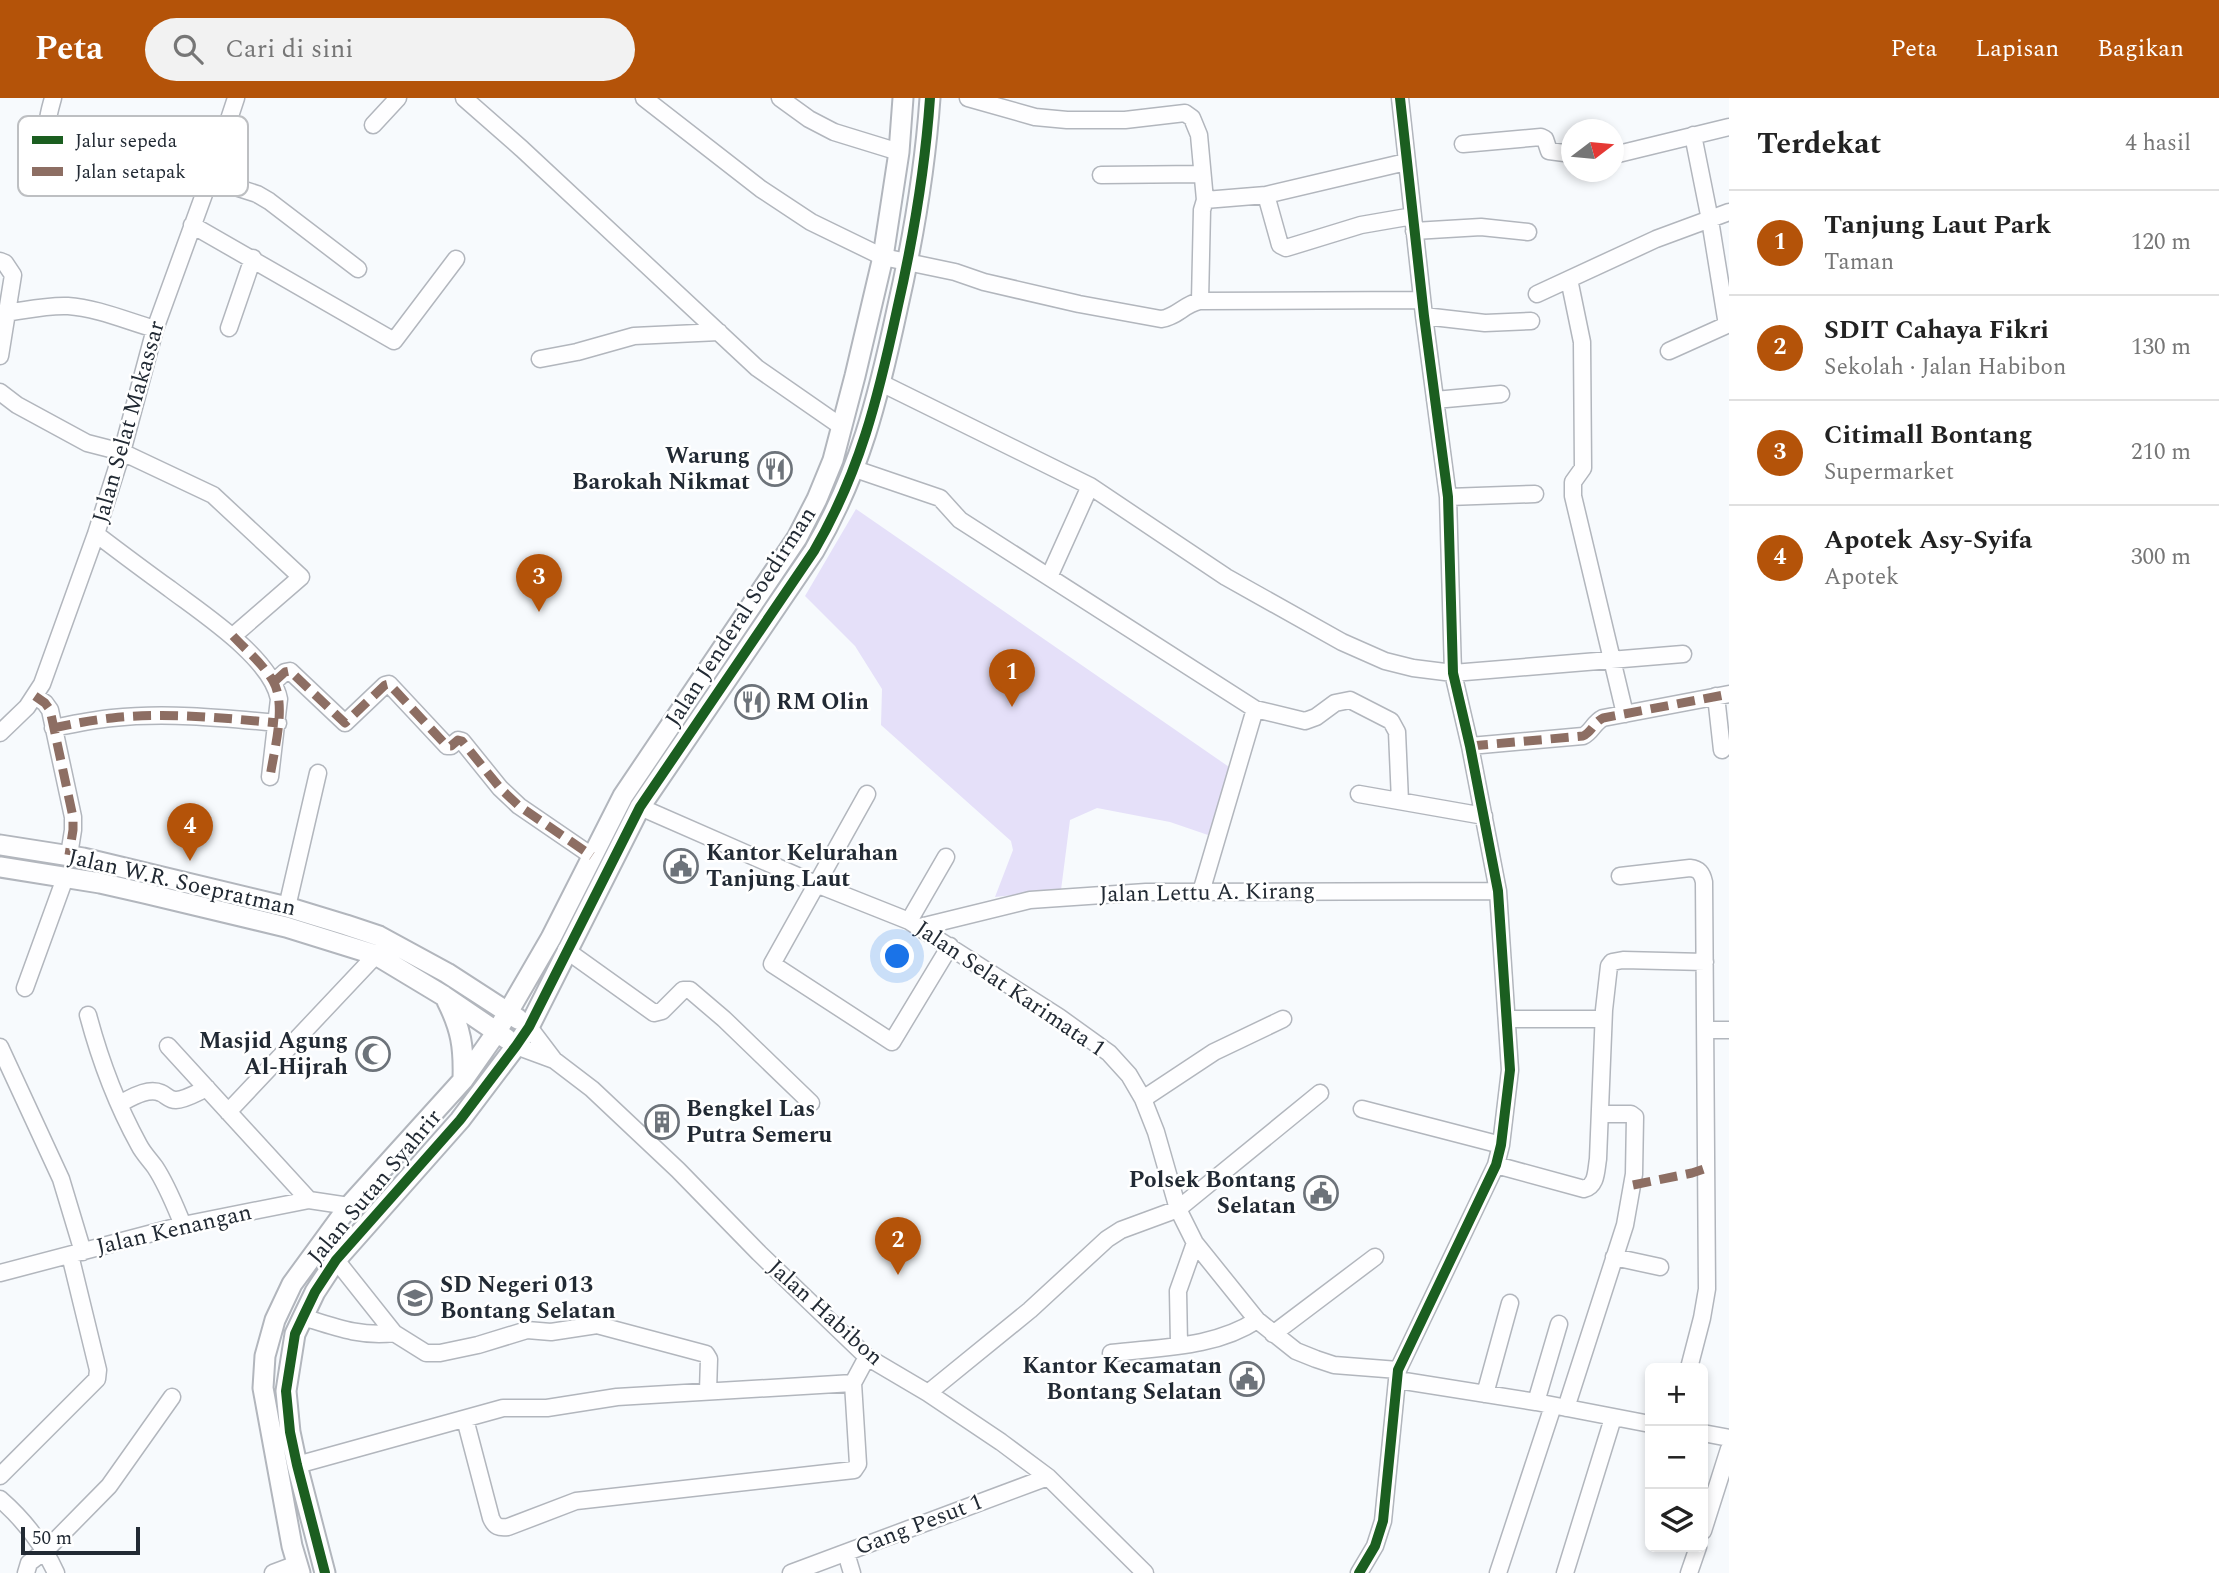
<!DOCTYPE html>
<html lang="id">
<meta charset="utf-8">
<style>
:root{--surface:#fff;--page:#f2f2f2;--text:#222;--muted:#767676;--line:#e0e0e0;--accent:#b45309}
body{margin:0;font-family:Spectral,serif;background:var(--page);color:var(--text)}
.controls{position:absolute;right:21px;bottom:21px;display:grid;overflow:hidden;border-radius:10px;box-shadow:0 4px 10px #0003}
.controls button{width:63px;height:63px;display:grid;place-items:center;padding:0;border:0;border-bottom:2px solid var(--line);background:var(--surface);color:var(--text);font:35px sans-serif}
.compass{position:absolute;left:1561px;top:21px;width:63px;height:63px;border-radius:50%;background:var(--surface);box-shadow:0 4px 10px #0003;rotate:74deg}
.scale{position:absolute;left:21px;bottom:18px;width:119px;box-sizing:border-box;padding-left:7px;border:4px solid #222a34;border-top:0;font-size:19px;line-height:24px;white-space:nowrap;color:#222a34;-webkit-text-stroke:5px #fff;paint-order:stroke}
.you{position:absolute;left:898px;top:859px;width:24px;height:24px;margin:-18px;border:5px solid #fff;border-radius:50%;background:#1a73e8;box-shadow:0 0 0 10px #1a73e833}
.badge{display:grid;place-items:center;width:46px;height:46px;border-radius:50%;background:var(--accent);color:#fff;font-size:23px;font-weight:700}
.pin{position:absolute;translate:-50% -58px;filter:drop-shadow(0 2px 4px #0008)}
.pin::after{content:'';position:absolute;top:37px;width:24px;height:21px;background:inherit;clip-path:polygon(0 0,100% 0,50% 100%)}
.list{margin:0;padding:0;list-style:none}
h2{display:flex;justify-content:space-between;align-items:center;height:91px;margin:0;padding:0 28px;font-size:30px}
h2 small{font-size:23px;font-weight:400;color:var(--muted)}
.list li{display:grid;grid-template-columns:46px 1fr auto;gap:21px;align-items:center;box-sizing:border-box;height:105px;padding:0 28px;border-top:2px solid var(--line)}
.list b{display:block;font-size:26px;white-space:nowrap}
.list p{margin:0;font-size:23px;white-space:nowrap;color:var(--muted)}
.list em{font-size:23px;font-style:normal;color:var(--muted)}
.icon{flex:none;width:38px;height:38px;fill:none;stroke:currentColor;stroke-width:2;stroke-linecap:round;stroke-linejoin:round}
.map{position:relative;flex:none;width:1729px;height:1475px;overflow:hidden}
header{display:flex;align-items:center;gap:42px;box-sizing:border-box;height:98px;padding:0 35px;background:var(--accent);color:#fff}
header strong{font-size:33px}
nav{display:flex;gap:38px;margin-inline-start:auto;font-size:24px}
.search{width:490px;height:63px;background:var(--page);display:flex;align-items:center;gap:18px;box-sizing:border-box;padding:0 24px;border-radius:38px;color:var(--muted);font-size:26px}
main{display:flex}
aside{flex:1;background:var(--surface)}
.map>svg:first-child{display:block}
</style>
<header>
<strong>Peta</strong>
<div class="search"><svg class="icon" aria-label="search" viewBox="0 0 24 24"><circle cx="10" cy="10" r="6"/><path d="M15 15l6 6"/></svg>Cari di sini</div>
<nav><a>Peta</a><a>Lapisan</a><a>Bagikan</a></nav>
</header>
<main>
<div class="map">
<svg width="1729" height="1475" viewBox="0 0 1729 1475">
<rect width="100%" height="100%" fill="#f7fafd"/>
<path fill="#e5e0f9" d="M856 411 1232 671 1208 737 1170 724 1097 710 1070 722 1061 792 995 799 1013 752 1011 743 881 627 882 591 855 548 805 498Z"/>
<g fill="none" stroke-linecap="round" stroke-linejoin="round">
<g stroke="#b2b6bd" stroke-width="19">
<path id="minor" d="M53 0C49 15 44 28 52 42L207 88
M464 0 522 51 757 270 842 329
M644 0 761 91 811 124 883 159 955 174 984 184 1079 206 1161 221C1177 219 1184 206 1200 203L1422 202
M780 0 809 21 834 34 899 54
M968 0 1035 19 1067 22H1125L1185 15 1192 20 1199 37 1205 102
M373 27 398 0
M1693 37 1710 122 1727 227
M1463 46 1541 39 1545 41 1549 53 1572 56
M1614 57 1729 29
M1101 77 1201 76
M210 81 257 96 269 103 358 171
M1266 97 1406 64
M192 127 394 243 456 161
M1414 133 1481 129 1528 134
M0 163 5 165 13 177 0 258
M1569 181 1582 244 1583 370 1573 384V398L1625 616
M1537 196 1656 141 1729 114
M1200 203 1202 112 1205 102 1266 97 1280 147 1286 150 1361 127 1413 118
M6 215C27 212 47 207 68 208 97 210 127 223 155 231
M1424 218 1485 225 1531 223
M229 230 253 160
M1669 253 1729 226
M540 261 577 254 634 238 719 234
M881 285 1090 388 1226 479 1342 544 1385 563 1413 570 1453 575 1683 556
M0 294 17 307 87 345 122 354 213 397 301 479 233 538
M1435 302 1501 296
M855 371 940 400 960 422 1255 611 1201 794
M1448 399 1535 396
M96 436C121 455 145 473 170 491 203 516 271 560 279 601L270 679
M1049 479 1090 388
M274 584 285 574 290 573 345 625 385 587 389 586 447 648H451L458 642 462 643 500 690 519 708 592 758
M35 598 45 605 50 612 73 719V732L69 757
M1716 598 1722 652
M1255 611 1305 623 1316 619 1335 605 1350 602 1391 623 1397 634 1400 703
M53 630C73 626 92 622 112 620 166 614 224 620 278 625
M0 635 27 609 42 586 96 436 122 354 155 231 207 88 236 0
M1470 648 1583 638C1592 634 1593 625 1603 620L1729 596
M867 696 772 866 892 944 950 848
M1359 696 1484 718
M640 709 816 786 909 823 1059 919 1109 955 1129 977 1143 1001 1156 1034 1178 1111 1195 1145 1257 1222 1296 1253 1316 1261 1334 1267 1398 1272
M1620 778 1690 770C1699 771 1702 775 1704 784L1707 1191 1702 1220 1689 1270
M287 809 318 675
M909 823 946 759
M920 829 1030 802 1146 794 1498 793
M566 852 654 915 662 913 683 892H690L724 921 811 1005
M25 890 65 780
M88 917C100 962 117 1007 139 1047 143 1055 150 1062 155 1069 167 1087 175 1108 183 1127
M1507 921H1603
M529 929 554 962 592 991 678 1072 759 1155 867 1259 928 1295 1001 1344 1048 1379 1145 1475
M1706 932H1729
M168 948 309 1102
M516 948 554 962
M0 949 61 1081 83 1154
M1143 1001 1214 954 1283 921
M119 1006C131 1000 148 989 161 995 166 997 169 1002 176 1002 185 1002 198 994 207 990
M1362 1011 1501 1047
M228 1014 376 857
M1496 1067 1584 1091C1597 1088 1596 1072 1598 1061L1604 912 1609 868 1612 864 1623 862 1705 864
M1614 1159 1660 1169
M336 1162 394 1235 426 1255H440L478 1247 527 1232 551 1234 597 1227 706 1256 709 1261 708 1293
M0 1175 183 1127 309 1102 349 1108
M303 1219C335 1229 360 1239 394 1235
M1273 1236 1375 1159
M1179 1246 1178 1193 1195 1145
M1111 1255C1160 1249 1215 1250 1257 1222
M1398 1282 1536 1304 1650 1326
M928 1295 1030 1212 1107 1141 1121 1132 1178 1111 1320 995
M1485 1296 1510 1205
M1536 1304 1559 1226
M1566 1310 1625 1127 1634 1076 1635 1019 1631 1016H1600
M465 1321 491 1420C495 1429 499 1430 508 1429L576 1403 854 1372 858 1366 853 1285 867 1259
M1703 1335 1729 1340
M297 1367 503 1310H547L617 1299 853 1285
M0 1378 97 1281 98 1272 70 1157
M0 1401C24 1422 43 1446 56 1475
M1703 1433 1729 1351
M846 1455 852 1475
M26 1475 29 1465 46 1452 109 1388 172 1299
M273 1475 297 1466
M791 1475 1048 1379
M1359 1475 1375 1448 1383 1423 1398 1272 1496 1067 1501 1047 1510 972 1498 793 1470 648 1453 575 1448 399 1424 218 1400 0
M1498 1475 1553 1308
M1565 1475 1613 1320
M1689 1475 1698 1449"/>
</g>
<g stroke="#b2b6bd" stroke-width="23">
<path id="tertiary" d="M0 747 83 760 287 809 346 827 379 838 447 875 518 921
M0 769 100 785 144 795 286 829 376 857 444 898 507 941
M447 903C461 931 464 949 463 981
M300 1475 292 1448 263 1290 265 1258 275 1222 292 1186 349 1108 463 982 496 935 551 840 623 698 797 440 817 401 833 362 855 278 883 159 899 54 903 0
M325 1475 297 1367 290 1334 286 1293 295 1236 303 1219 315 1194 336 1162 460 1022 516 948 529 929 640 709 814 453C860 374 878 300 897 212 913 142 925 72 930 0"/>
</g>
<use href="#minor" stroke="#fefeff" stroke-width="16"/>
<use href="#tertiary" stroke="#fefeff" stroke-width="19"/>
<path stroke="#8d6e63" stroke-width="9" stroke-dasharray="18 9" stroke-linecap="butt" d="M233 538C246 552 263 566 273 583 287 607 274 652 270 679
M274 584 285 574 290 573 345 625 385 587 389 586 447 648H451L458 642 462 643 500 690 519 708 592 758
M35 598 45 605 50 612 73 719V732L69 757
M53 630C73 626 92 622 112 620 166 614 224 620 278 625
M1470 648 1583 638C1592 634 1593 625 1603 620L1729 596
M1633 1087 1692 1075 1707 1070"/>
<g stroke="#fff" stroke-width="15">
<path id="cycleway" d="M325 1475 297 1367 290 1334 286 1293 295 1236 303 1219 315 1194 336 1162 460 1022 516 948 529 929 640 709 814 453C860 374 878 300 897 212 913 142 925 72 930 0
M1359 1475 1375 1448 1383 1423 1398 1272 1496 1067 1501 1047 1510 972 1498 793 1470 648 1453 575 1448 399 1424 218 1400 0"/>
</g>
<use href="#cycleway" stroke="#1b5e20" stroke-width="10"/>
</g>
<defs>
<g id="restaurant-ring" transform="scale(1.75)"><circle r="9.5" fill="#fff" stroke="#6d737a" stroke-width="1.5"/><path d="M-5-6h1v4h1v-4h1v4h1v-4h1v5L-1.5 .5V6h-2V.5L-5-1ZM5-6V6H3V1.5H1.5Q1.5-4 5-6Z" fill="#6d737a"/></g>
<g id="civic-ring" transform="scale(1.75)"><circle r="9.5" fill="#fff" stroke="#6d737a" stroke-width="1.5"/><path d="M-.6-6.5H3V-4.5H.6V-3L4-1V1h2V6H-6V1h2V-1L-.6-3ZM-1.2 2.5V6h2.4V2.5Z" fill="#6d737a"/></g>
<g id="mosque-ring" transform="scale(1.75)"><circle r="9.5" fill="#fff" stroke="#6d737a" stroke-width="1.5"/><path d="M3.5-4.9A6 6 0 1 0 3.5 4.9A5 5 0 1 1 3.5-4.9Z" fill="#6d737a"/></g>
<g id="building-ring" transform="scale(1.75)"><circle r="9.5" fill="#fff" stroke="#6d737a" stroke-width="1.5"/><path d="M-4-6H4V6H1V3H-1V6H-4ZM-2.5-4.3h1.7v1.8h-1.7ZM.8-4.3h1.7v1.8H.8ZM-2.5-1h1.7V.8h-1.7ZM.8-1h1.7V.8H.8Z" fill="#6d737a"/></g>
<g id="school-ring" transform="scale(1.75)"><circle r="9.5" fill="#fff" stroke="#6d737a" stroke-width="1.5"/><path d="M0-5L7-2L0 1L-7-2ZM-4 1L0 2.5L4 1V4Q0 6-4 4Z" fill="#6d737a"/></g>
</defs>
<g fill-rule="evenodd">
<use href="#restaurant-ring" x="775" y="371"/>
<use href="#restaurant-ring" x="752" y="604"/>
<use href="#civic-ring" x="681" y="768"/>
<use href="#mosque-ring" x="373" y="956"/>
<use href="#building-ring" x="662" y="1024"/>
<use href="#civic-ring" x="1321" y="1095"/>
<use href="#school-ring" x="415" y="1200"/>
<use href="#civic-ring" x="1247" y="1281"/>
</g>
<g text-anchor="middle" dominant-baseline="central" stroke-width="5" stroke-linejoin="round" paint-order="stroke">
<g font-size="23" fill="#222a34" stroke="#fff">
<text transform="translate(129 324) rotate(-74)">Jalan Selat Makassar</text>
<text transform="translate(741 519) rotate(-57)">Jalan Jenderal Soedirman</text>
<text transform="translate(182 785) rotate(13)">Jalan W.R. Soepratman</text>
<text transform="translate(1207 795) rotate(-1)">Jalan Lettu A. Kirang</text>
<text transform="translate(1010 891) rotate(34)">Jalan Selat Karimata 1</text>
<text transform="translate(375 1089) rotate(-50)">Jalan Sutan Syahrir</text>
<text transform="translate(174 1132) rotate(-13)">Jalan Kenangan</text>
<text transform="translate(825 1215) rotate(42)">Jalan Habibon</text>
<text transform="translate(919 1427) rotate(-21)">Gang Pesut 1</text>
</g>
<g font-size="23" font-weight="bold" fill="#222a34" stroke="#fff" text-anchor="end">
<text x="750" y="358">Warung<tspan x="750" dy="26">Barokah Nikmat</tspan></text>
<text x="776" y="604" text-anchor="start">RM Olin</text>
<text x="706" y="755" text-anchor="start">Kantor Kelurahan<tspan x="706" dy="26">Tanjung Laut</tspan></text>
<text x="348" y="943">Masjid Agung<tspan x="348" dy="26">Al-Hijrah</tspan></text>
<text x="686" y="1011" text-anchor="start">Bengkel Las<tspan x="686" dy="26">Putra Semeru</tspan></text>
<text x="1296" y="1082">Polsek Bontang<tspan x="1296" dy="26">Selatan</tspan></text>
<text x="440" y="1187" text-anchor="start">SD Negeri 013<tspan x="440" dy="26">Bontang Selatan</tspan></text>
<text x="1222" y="1268">Kantor Kecamatan<tspan x="1222" dy="26">Bontang Selatan</tspan></text>
</g>
</g>
<rect x="18" y="18" width="230" height="80" rx="10" fill="#fff" stroke="#bdbfc2" stroke-width="2"/>
<rect x="32" y="38" width="31" height="8" fill="#1b5e20"/>
<rect x="32" y="69" width="31" height="9" fill="#8d6e63"/>
<g font-size="19" fill="#222a34">
<text x="75" y="49">Jalur sepeda</text>
<text x="75" y="80">Jalan setapak</text>
</g>
</svg>
<div class="controls">
<button>+</button>
<button>−</button>
<button><svg class="icon" aria-label="layers" viewBox="0 0 24 24"><path d="M12 4l9 5-9 5-9-5zM3 14l9 5 9-5"/></svg></button>
</div>
<svg class="compass" viewBox="-18 -18 36 36"><path d="M0-13l5 13h-10z" fill="#e53935"/><path d="M0 13l5-13h-10z" fill="#767676"/></svg>
<div class="scale">50 m</div>
<div class="you"></div>
<div class="pin badge" style="left:1012px;top:609px">1</div>
<div class="pin badge" style="left:898px;top:1177px">2</div>
<div class="pin badge" style="left:539px;top:514px">3</div>
<div class="pin badge" style="left:190px;top:763px">4</div>
</div>
<aside>
<h2>Terdekat<small>4 hasil</small></h2>
<ul class="list">
<li><span class="badge">1</span><div><b>Tanjung Laut Park</b><p>Taman</p></div><em>120 m</em></li>
<li><span class="badge">2</span><div><b>SDIT Cahaya Fikri</b><p>Sekolah · Jalan Habibon</p></div><em>130 m</em></li>
<li><span class="badge">3</span><div><b>Citimall Bontang</b><p>Supermarket</p></div><em>210 m</em></li>
<li><span class="badge">4</span><div><b>Apotek Asy-Syifa</b><p>Apotek</p></div><em>300 m</em></li>
</ul>
</aside>
</main>
